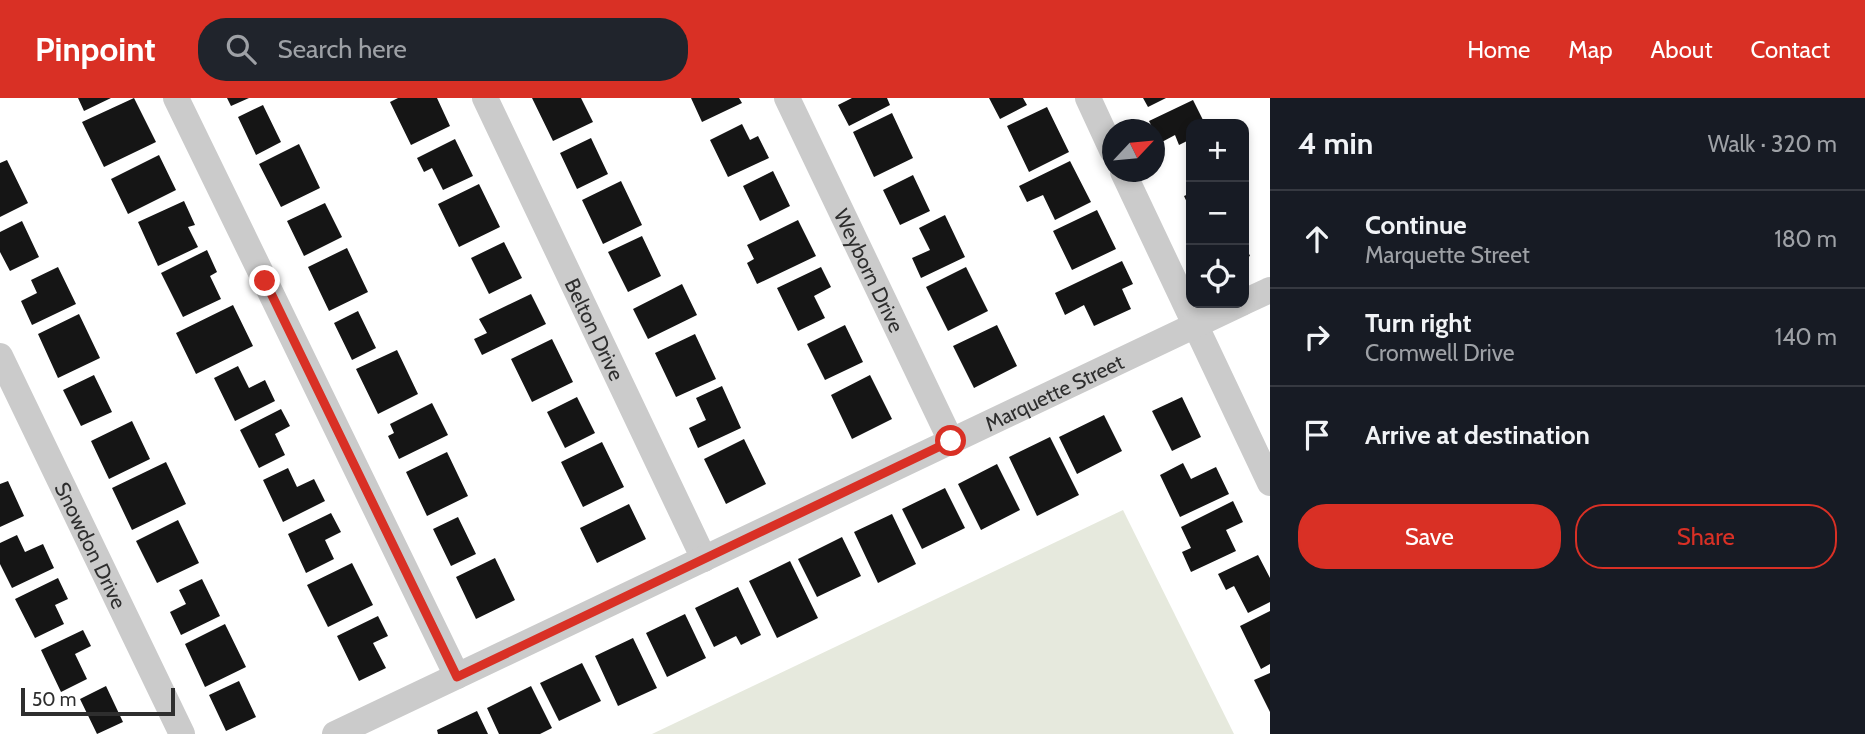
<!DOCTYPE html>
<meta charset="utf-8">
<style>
:root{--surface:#171b24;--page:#20242c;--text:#f1f3f6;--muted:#9ea1a6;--line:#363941;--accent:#d93025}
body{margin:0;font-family:Cabin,sans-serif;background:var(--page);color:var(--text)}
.controls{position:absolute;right:21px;top:21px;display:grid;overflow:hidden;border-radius:14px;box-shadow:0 4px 10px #0003}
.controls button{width:63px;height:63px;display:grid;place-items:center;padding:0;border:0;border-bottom:2px solid var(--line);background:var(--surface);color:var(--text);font:35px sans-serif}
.compass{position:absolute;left:1102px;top:21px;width:63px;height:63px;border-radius:50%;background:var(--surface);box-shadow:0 4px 10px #0003;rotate:64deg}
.scale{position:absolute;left:21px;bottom:18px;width:154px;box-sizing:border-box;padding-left:7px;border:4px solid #2e2e2e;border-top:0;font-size:19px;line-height:24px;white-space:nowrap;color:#2e2e2e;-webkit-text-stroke:5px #fff;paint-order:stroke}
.stop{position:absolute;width:21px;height:21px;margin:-16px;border:5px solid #d93025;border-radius:50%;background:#fff}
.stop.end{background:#d93025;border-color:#fff;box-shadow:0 2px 7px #0008}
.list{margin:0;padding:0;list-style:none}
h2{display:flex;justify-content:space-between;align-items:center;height:91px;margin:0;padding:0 28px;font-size:30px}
h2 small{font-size:23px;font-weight:400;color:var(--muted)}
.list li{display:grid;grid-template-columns:46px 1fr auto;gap:21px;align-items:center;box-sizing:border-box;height:98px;padding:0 28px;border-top:2px solid var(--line)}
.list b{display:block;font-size:26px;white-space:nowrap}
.list p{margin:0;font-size:23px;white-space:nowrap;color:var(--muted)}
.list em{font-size:23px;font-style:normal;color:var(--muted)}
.actions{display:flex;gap:14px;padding:21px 28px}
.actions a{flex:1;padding:16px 0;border:2px solid var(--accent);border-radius:28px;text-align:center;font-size:24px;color:var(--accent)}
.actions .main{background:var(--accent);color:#fff}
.icon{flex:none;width:38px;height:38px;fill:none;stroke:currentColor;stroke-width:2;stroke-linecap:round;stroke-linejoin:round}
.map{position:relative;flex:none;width:1270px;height:636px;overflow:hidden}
header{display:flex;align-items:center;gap:42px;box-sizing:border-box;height:98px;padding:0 35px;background:var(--accent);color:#fff}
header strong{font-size:33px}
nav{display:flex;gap:38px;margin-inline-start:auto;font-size:24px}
.search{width:490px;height:63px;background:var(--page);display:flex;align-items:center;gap:18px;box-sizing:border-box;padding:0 24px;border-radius:28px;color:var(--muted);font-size:26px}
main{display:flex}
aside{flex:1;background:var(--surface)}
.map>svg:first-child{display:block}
</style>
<header>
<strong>Pinpoint</strong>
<div class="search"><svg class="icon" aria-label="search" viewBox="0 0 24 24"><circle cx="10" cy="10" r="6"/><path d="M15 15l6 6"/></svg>Search here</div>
<nav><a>Home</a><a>Map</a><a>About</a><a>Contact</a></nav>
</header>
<main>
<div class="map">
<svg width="1270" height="636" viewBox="0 0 1270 636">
<rect width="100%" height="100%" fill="#fff"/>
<path fill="#e6e9dd" d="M1123 412 1234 636H652Z"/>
<path fill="#151515" d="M78 0H111L84 13Z
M134 0 156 44 104 69 82 24Z
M227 0H249L231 8Z
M398 0H437L450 28 411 47 390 4Z
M532 0H581L593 24 553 43Z
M691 0H739L742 5 702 24Z
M852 0H887L890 7 849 28 838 7Z
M989 0H1023L1027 7 1000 21Z
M1143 0H1166L1148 9Z
M1193 2 1205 26H1191V41L1179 47 1175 37 1160 45 1149 23Z
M263 7 281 44 256 57 238 19Z
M1047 9 1069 54 1029 74 1007 28Z
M892 15 913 60 874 79 853 34Z
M742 26 750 42 758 38 769 60 728 79 710 42Z
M591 40 608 76 577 91 560 55Z
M455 41 473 78 443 92 432 70 424 74 417 60Z
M299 46 320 90 281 109 259 66Z
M159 57 176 92 128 116 111 81Z
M7 62 28 105 0 119V65Z
M1070 63 1091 104 1055 122 1043 97 1027 104 1019 88Z
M773 73 790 108 760 123 743 88Z
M913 77 930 113 900 127 883 92Z
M621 83 642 127 603 146 582 102Z
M479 86 500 129 459 149 438 106Z
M1191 95V113L1184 98Z
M184 103 195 127 188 129 198 149 158 168 138 124Z
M325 105 342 139 304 158 287 123Z
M1097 112 1116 151 1072 172 1053 133Z
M945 117 965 159 921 180 912 160 930 152 919 130Z
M798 122 816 158 757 186 747 165 754 161 747 147Z
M22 123 39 159 10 173 0 154V134Z
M642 138 661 178 628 194 608 154Z
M504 144 522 180 489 196 471 160Z
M1244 145 1250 158 1244 161Z
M347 150 368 194 329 213 308 169Z
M207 152 217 174 210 178 221 201 183 219 161 175Z
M1122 163 1133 186 1122 191 1131 211 1094 228 1084 207 1065 217 1055 195Z
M58 169 76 206 32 227 21 203 37 195 31 182Z
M821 169 831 189 814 198 825 220 798 233 777 190Z
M966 169 988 213 948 233 926 189Z
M682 186 697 217 648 241 633 211Z
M531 196 546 226 482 257 474 241 487 235 479 221Z
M233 207 253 248 196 276 176 235Z
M358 213 376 250 352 262 334 225Z
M79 216 100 260 58 280 38 236Z
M845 227 863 264 825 282 807 246Z
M997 227 1017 268 974 290 953 248Z
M695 236 716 281 676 299 655 255Z
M552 241 573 284 532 304 511 261Z
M397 252 418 296 378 316 356 271Z
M238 268 249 290 265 282 275 303 235 323 214 280Z
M94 277 112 314 81 328 63 292Z
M870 277 892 321 852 341 831 297Z
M722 288 741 330 698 350 689 330 706 322 696 300Z
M577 299 595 335 565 350 547 314Z
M1182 299 1201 339 1172 353 1152 313Z
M432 305 448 337 399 361 388 338 394 335 390 326Z
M281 311 290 328 275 336 285 357 259 370 240 332Z
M1104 317 1122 353 1077 376 1059 339Z
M132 323 150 361 109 381 91 343Z
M1050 339 1079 397 1037 418 1009 359Z
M744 341 766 386 726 406 704 361Z
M602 344 624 389 583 409 561 364Z
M447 354 468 398 427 418 406 374Z
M166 364 186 406 132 432 112 390Z
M1183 365 1191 381 1216 369 1229 396 1180 419 1160 377Z
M997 366 1020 412 981 432 958 386Z
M288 370 297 389 314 381 325 403 283 424 263 382Z
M8 383 24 418 0 429V386Z
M945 390 965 430 922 451 902 411Z
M1233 403 1243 424 1226 432 1236 453 1191 474 1182 454 1191 450 1181 429Z
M629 406 646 441 597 465 580 430Z
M331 415 341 434 325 442 334 461 306 475 288 436Z
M892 416 916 466 878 485 854 434Z
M458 419 476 456 451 468 433 431Z
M178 422 199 465 157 485 136 443Z
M17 437 25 454 43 446 54 470 12 490 0 466V445Z
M842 439 861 478 817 499 798 461Z
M1258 457 1270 480V504L1248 515 1234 488 1226 492 1218 476Z
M495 460 515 502 476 521 456 479Z
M790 463 818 520 777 540 749 483Z
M352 465 373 507 328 529 307 487Z
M58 480 68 501 55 507 64 526 35 540 15 501Z
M202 481 220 518 181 537 170 514 186 506 179 492Z
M738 489 761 537 741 547 736 538 714 549 695 510Z
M1270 513V566L1261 571 1240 528Z
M685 516 706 560 667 579 646 535Z
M378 518 388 538 373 545 386 570 359 583 337 538Z
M225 526 246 569 205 589 185 546Z
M83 532 91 548 75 556 87 581 61 594 41 552Z
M633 540 657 590 618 608 595 558Z
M582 565 601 603 559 623 540 585Z
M1270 575V614L1254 582Z
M239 583 256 619 226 633 209 597Z
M106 588 123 624 97 636 80 601Z
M531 588 552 630 540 636H499L487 610Z
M477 613 488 636H438L437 632Z"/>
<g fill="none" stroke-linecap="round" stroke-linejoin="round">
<g stroke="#cbcbcb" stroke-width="26">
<path d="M176 0 457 578"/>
<path id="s1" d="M485 0 704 461"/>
<path id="s2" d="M787 0 951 343"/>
<path d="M1088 0 1112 52"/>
<path d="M1123 74 1270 385"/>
<path d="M1244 204 1270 192"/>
<path id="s3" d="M0 258 182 636"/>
<path id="s4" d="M335 636 1242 205"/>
</g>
</g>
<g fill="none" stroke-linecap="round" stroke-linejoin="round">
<path stroke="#d93025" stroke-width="9" d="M265 183 457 579 951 343"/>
</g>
<g text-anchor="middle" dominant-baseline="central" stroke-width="7" stroke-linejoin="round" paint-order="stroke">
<g font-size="21" fill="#2e2e2e" stroke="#fff">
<text stroke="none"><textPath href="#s2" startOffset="191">Weyborn Drive</textPath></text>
<text stroke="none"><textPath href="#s1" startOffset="256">Belton Drive</textPath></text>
<text stroke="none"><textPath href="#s4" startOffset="796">Marquette Street</textPath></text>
<text stroke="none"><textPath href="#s3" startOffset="210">Snowdon Drive</textPath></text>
</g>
</g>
</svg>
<div class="controls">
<button>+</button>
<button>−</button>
<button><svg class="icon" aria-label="locate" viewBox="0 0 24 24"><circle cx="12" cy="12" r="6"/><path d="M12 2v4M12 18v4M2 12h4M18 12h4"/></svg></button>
</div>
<svg class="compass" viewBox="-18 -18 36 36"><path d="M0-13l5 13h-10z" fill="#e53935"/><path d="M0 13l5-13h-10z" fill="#9ea1a6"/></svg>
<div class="scale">50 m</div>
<div class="stop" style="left:951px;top:343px"></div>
<div class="stop end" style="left:265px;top:183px"></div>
</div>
<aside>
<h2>4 min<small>Walk · 320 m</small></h2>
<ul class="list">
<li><svg class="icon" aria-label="ahead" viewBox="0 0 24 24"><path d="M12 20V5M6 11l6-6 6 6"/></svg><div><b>Continue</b><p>Marquette Street</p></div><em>180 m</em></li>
<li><svg class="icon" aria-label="right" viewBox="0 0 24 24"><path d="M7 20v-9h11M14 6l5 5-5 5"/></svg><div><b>Turn right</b><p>Cromwell Drive</p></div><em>140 m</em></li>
<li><svg class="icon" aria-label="arrive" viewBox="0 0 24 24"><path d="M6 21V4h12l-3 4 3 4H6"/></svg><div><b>Arrive at destination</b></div></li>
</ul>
<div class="actions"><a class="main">Save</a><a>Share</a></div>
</aside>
</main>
